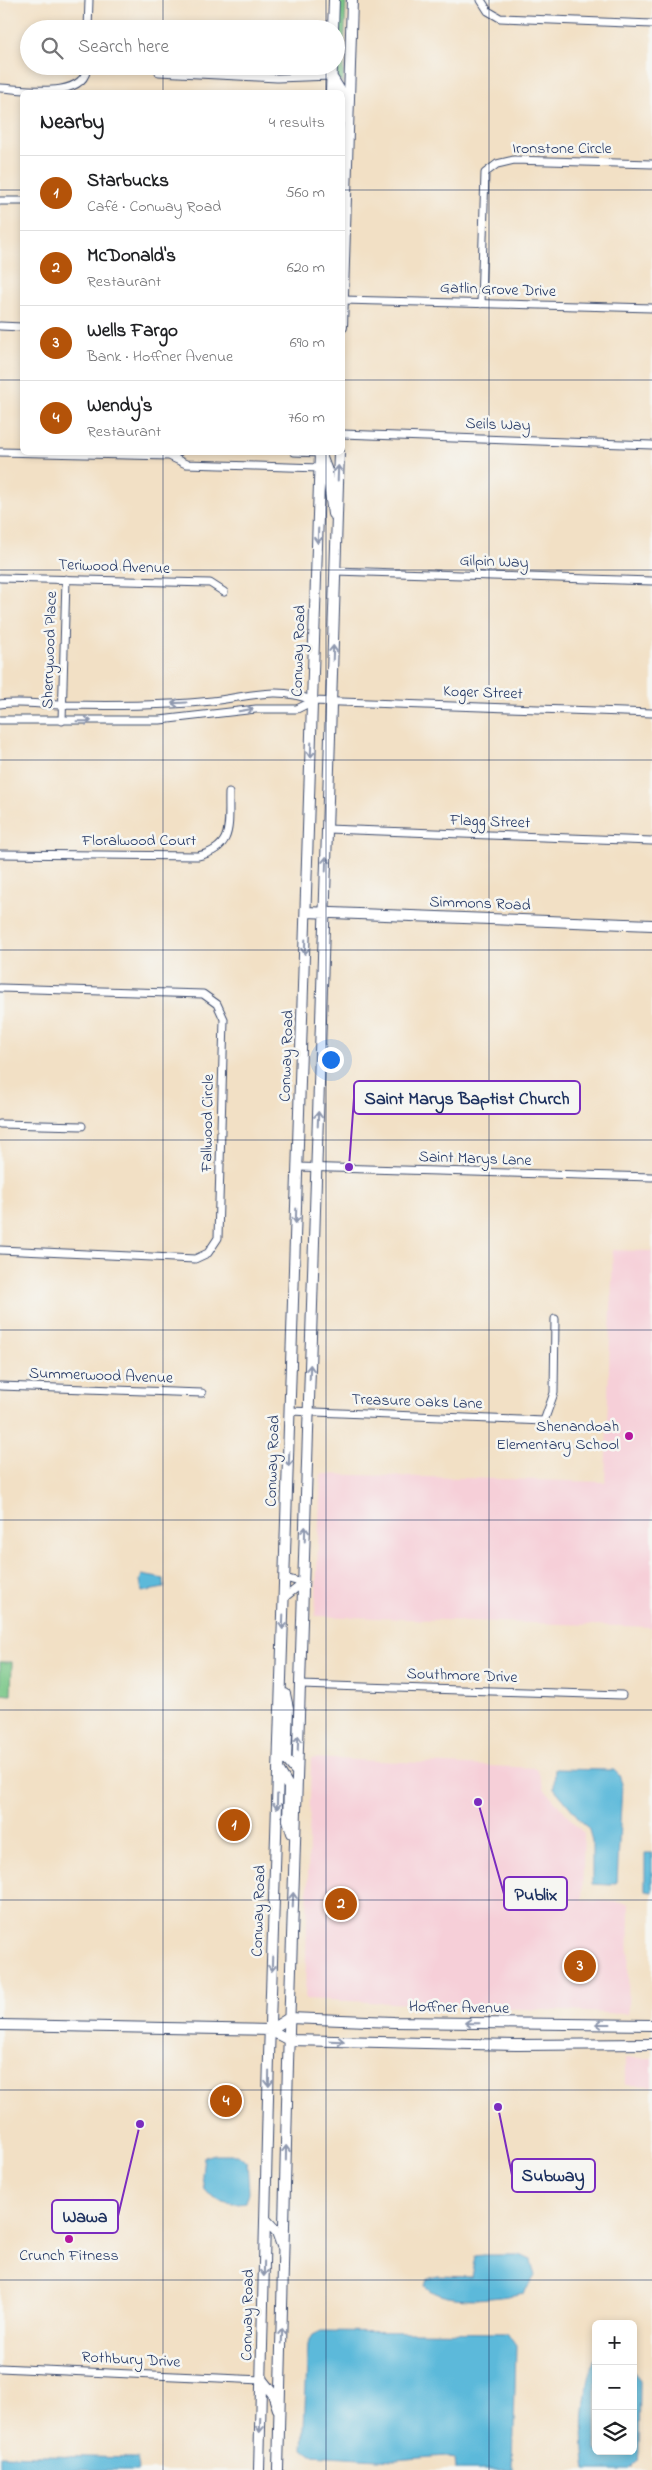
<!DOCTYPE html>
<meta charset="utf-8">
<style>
:root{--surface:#fff;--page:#f2f2f2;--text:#202124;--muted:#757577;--line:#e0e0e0;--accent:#b45309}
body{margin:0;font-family:"Indie Flower",sans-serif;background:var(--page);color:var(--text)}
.controls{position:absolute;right:15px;bottom:15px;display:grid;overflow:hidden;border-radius:8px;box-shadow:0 2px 8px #0003}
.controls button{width:45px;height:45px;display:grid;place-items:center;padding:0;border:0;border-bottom:1px solid var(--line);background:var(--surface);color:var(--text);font:25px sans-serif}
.you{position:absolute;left:330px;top:1059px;width:18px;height:18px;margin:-12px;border:4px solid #fff;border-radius:50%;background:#1a73e8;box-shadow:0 0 0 8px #1a73e833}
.badge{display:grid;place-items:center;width:32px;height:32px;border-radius:50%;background:var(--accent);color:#fff;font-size:16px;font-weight:700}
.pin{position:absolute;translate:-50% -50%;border:2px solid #fff;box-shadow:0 1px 5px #0006}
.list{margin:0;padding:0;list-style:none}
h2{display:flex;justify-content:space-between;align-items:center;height:65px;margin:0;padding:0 20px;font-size:21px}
h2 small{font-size:16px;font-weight:400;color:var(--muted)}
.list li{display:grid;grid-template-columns:32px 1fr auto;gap:15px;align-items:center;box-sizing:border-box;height:75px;padding:0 20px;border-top:1px solid var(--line)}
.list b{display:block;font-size:19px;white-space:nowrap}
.list p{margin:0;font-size:16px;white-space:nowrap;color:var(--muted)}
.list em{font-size:16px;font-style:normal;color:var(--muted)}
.icon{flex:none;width:28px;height:28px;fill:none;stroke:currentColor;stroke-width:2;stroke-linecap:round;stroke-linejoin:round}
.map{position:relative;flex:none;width:652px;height:2470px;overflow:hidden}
.search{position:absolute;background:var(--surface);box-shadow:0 2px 8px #0003;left:20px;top:20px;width:325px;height:55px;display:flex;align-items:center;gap:12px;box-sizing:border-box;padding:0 18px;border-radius:28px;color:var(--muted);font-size:19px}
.panel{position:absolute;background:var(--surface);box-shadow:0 2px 8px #0003;left:20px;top:90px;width:325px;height:365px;border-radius:8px}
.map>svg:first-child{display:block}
</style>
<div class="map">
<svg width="652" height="2470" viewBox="0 0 652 2470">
<rect width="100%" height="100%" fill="#f6f6f2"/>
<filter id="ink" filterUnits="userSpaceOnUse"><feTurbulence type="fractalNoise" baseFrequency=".02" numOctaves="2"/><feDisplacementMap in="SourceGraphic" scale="10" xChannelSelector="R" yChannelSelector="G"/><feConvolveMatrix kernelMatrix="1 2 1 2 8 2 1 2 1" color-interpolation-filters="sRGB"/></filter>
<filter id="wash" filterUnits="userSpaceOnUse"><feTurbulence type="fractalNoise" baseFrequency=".0096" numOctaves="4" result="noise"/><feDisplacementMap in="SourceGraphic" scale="20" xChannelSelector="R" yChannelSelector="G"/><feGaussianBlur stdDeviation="1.12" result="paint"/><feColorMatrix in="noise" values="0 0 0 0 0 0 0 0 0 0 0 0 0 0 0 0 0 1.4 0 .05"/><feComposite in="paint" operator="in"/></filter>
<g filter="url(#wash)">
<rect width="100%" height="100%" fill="#f2e0c5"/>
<path fill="#f6cfd8" d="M613 1250 652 1251V1627L315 1616 321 1474 605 1482Z
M311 1758 537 1768 544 1788 584 1834 582 1900 629 1903 628 2014 305 1999Z
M625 2058H652V2086L625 2085Z"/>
<path fill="#78c686" stroke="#4a7a72" d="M339 0H346L343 83 337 78 336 74Z
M0 1662H12L11 1695 0 1694Z"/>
<path fill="#5cb9da" stroke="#3c749c" d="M142 1575 164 1579V1588L142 1592 140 1580Z
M555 1769 614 1770 619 1775 622 1784 617 1882 611 1885 592 1884V1841L589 1830 554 1788Z
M645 1853H652V1892L645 1891Z
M215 2154H238L247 2162 249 2192 246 2202C229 2205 217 2201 204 2190L202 2175 204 2157Z
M484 2255H520L531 2260 535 2276 524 2293C501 2298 442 2306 425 2286L427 2279 438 2276 471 2277 475 2256Z
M321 2331 507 2333 516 2346 513 2470H456L455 2458 446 2456 394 2460 311 2455 303 2449 308 2343 313 2335Z
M596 2355V2451H633V2371L640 2381 639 2452 638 2461 629 2470H586C581 2432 582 2392 596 2355Z
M0 2455 137 2458 138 2470H0Z"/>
</g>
<g filter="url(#ink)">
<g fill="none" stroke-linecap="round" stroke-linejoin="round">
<g stroke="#3b4a6d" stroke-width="9">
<path id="street" d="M481 0 488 11 500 18 652 24
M88 29 89 0
M159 72 277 78 331 76
M0 88C24 89 86 100 87 66
M0 201H22
M343 300 652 308
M481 304 485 173 497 164 514 160 652 164
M0 326 22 327
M342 434 652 445
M0 452 169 456 179 452
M294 452 320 453
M169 456 186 464 320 468
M335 571 652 581
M0 578 210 583 224 592
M0 704C21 701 43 705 64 705 113 706 164 706 212 701 247 697 280 685 313 701L652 713
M0 720H160L256 709H297L313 701
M62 721 66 579
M327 829 652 841
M0 854 198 856C235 848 228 824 229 793
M0 988 203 994 217 1004 224 1019 218 1238 208 1253 195 1259 0 1250
M0 1124 82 1126
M298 1167 652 1177
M0 1386 202 1393
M290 1411 544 1421 554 1393 555 1319
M285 1578 303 1583
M284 1598 303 1583
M300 1685 622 1695
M0 2368 262 2380"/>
</g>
<g stroke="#3b4a6d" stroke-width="12">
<path id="secondary" d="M333 29 334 0
M331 76 341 92
M331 92 332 66
M342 327 352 0
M322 458 327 471 333 514
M306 912 652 925
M285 1694 288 1708 286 1759 297 1772
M278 1769 289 1787 288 1820 292 1833
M0 2025 270 2030 289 2040 517 2045 652 2044
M270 2030 289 2018 394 2022 652 2025
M266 2220 277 2232 282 2246
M262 2380 273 2394 278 2409
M259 2470 269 2056 320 452
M278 2470 288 2063 339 452"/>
</g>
<use href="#street" stroke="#fff" stroke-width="7"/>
<use href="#secondary" stroke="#fff" stroke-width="10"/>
</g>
<defs><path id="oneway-shaft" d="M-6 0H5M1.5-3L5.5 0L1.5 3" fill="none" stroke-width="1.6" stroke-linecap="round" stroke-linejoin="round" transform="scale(1.25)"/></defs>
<g stroke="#8d97ae">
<use href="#oneway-shaft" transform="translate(338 473) rotate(-88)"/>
<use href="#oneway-shaft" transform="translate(318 536) rotate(92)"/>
<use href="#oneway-shaft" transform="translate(333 653) rotate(-88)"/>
<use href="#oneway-shaft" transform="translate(179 703) rotate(177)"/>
<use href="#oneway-shaft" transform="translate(246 710) rotate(-9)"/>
<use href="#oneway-shaft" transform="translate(84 721) rotate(-1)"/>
<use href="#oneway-shaft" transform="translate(311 750) rotate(92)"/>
<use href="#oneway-shaft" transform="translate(326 864) rotate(-88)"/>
<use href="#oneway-shaft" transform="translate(305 947) rotate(92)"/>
<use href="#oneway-shaft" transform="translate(318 1119) rotate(-88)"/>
<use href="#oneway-shaft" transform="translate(296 1216) rotate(92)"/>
<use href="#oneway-shaft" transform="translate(310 1372) rotate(-88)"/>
<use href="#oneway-shaft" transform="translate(289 1459) rotate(92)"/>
<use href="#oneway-shaft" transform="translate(305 1534) rotate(-88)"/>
<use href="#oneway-shaft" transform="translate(283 1622) rotate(92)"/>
<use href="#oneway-shaft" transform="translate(298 1743) rotate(-88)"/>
<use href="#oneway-shaft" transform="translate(277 1802) rotate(92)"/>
<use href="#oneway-shaft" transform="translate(293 1900) rotate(-88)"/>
<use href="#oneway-shaft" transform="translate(272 1964) rotate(92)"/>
<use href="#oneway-shaft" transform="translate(472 2023) rotate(-179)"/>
<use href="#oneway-shaft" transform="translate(603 2024) rotate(-180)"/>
<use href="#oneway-shaft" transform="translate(337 2041) rotate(2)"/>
<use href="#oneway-shaft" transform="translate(269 2079) rotate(91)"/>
<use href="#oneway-shaft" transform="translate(286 2153) rotate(-89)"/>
<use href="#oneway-shaft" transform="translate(264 2269) rotate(91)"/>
<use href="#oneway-shaft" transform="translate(282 2336) rotate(-88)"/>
<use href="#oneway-shaft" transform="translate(260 2425) rotate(92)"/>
</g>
</g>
<path fill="none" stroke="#1b2f5e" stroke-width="1" stroke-opacity="0.55" d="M163 0V29M326 0V29M489 0V2470M163 66V92M326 66V92M0 190H22M342 190H652M0 380H22M342 380H652M163 452V2470M326 452V2470M0 570H652M0 760H652M0 950H652M0 1140H652M0 1330H652M0 1520H652M0 1710H652M0 1900H652M0 2090H652M0 2280H652"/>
<g fill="#b5179e" stroke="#f6f6f2" stroke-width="2">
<circle cx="629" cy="1436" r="5"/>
<circle cx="69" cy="2239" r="5"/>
</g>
<g text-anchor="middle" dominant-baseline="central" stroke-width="5" stroke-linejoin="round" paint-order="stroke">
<g font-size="16" fill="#1b2f5e" stroke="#f6f6f2">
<text x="562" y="149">Ironstone Circle</text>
<text transform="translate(498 290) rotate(2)">Gatlin Grove Drive</text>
<text transform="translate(498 425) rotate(2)">Seils Way</text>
<text transform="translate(494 562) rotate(2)">Gilpin Way</text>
<text transform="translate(114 567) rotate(2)">Teriwood Avenue</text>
<text transform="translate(50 650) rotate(-88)">Sherrywood Place</text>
<text transform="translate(299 651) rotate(-88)">Conway Road</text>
<text transform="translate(483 693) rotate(2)">Koger Street</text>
<text transform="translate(490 822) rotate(2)">Flagg Street</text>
<text x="139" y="841">Floralwood Court</text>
<text transform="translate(480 904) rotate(2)">Simmons Road</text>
<text transform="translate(287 1056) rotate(-88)">Conway Road</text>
<text transform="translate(208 1123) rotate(-89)">Fallwood Circle</text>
<text transform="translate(475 1159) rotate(2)">Saint Marys Lane</text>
<text transform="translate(101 1376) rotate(2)">Summerwood Avenue</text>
<text transform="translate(417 1402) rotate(2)">Treasure Oaks Lane</text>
<text transform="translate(273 1461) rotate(-88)">Conway Road</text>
<text transform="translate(462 1676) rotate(2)">Southmore Drive</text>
<text transform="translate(259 1911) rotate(-88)">Conway Road</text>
<text transform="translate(459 2008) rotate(1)">Hoffner Avenue</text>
<text transform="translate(248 2315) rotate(-89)">Conway Road</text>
<text transform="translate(131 2360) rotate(3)">Rothbury Drive</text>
</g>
<g font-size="16" fill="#1b2f5e" stroke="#f6f6f2" text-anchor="end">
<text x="619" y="1427">Shenandoah<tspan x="619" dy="18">Elementary School</tspan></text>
<text x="69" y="2256" text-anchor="middle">Crunch Fitness</text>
</g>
</g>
<path fill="none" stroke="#7b2cbf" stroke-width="2" d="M349 1167L354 1098M478 1802L504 1894M498 2107L512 2175M140 2124L118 2216"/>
<g fill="#7b2cbf" stroke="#f6f6f2" stroke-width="2">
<circle cx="349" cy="1167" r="5"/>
<circle cx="478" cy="1802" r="5"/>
<circle cx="498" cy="2107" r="5"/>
<circle cx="140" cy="2124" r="5"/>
</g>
<g fill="#f6f6f2" stroke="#7b2cbf" stroke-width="2">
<rect x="354" y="1081" width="226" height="33" rx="5"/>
<rect x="504" y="1877" width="63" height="33" rx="5"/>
<rect x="512" y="2159" width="83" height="33" rx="5"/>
<rect x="52" y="2200" width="66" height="33" rx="5"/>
</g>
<g font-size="18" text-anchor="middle" font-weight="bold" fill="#1b2f5e">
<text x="467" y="1104">Saint Marys Baptist Church</text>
<text x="536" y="1900">Publix</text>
<text x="553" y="2181">Subway</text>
<text x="85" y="2222">Wawa</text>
</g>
</svg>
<div class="controls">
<button>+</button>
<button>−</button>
<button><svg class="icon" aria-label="layers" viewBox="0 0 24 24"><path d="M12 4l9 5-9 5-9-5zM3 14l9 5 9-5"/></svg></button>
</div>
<div class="you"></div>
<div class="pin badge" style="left:234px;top:1825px">1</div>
<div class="pin badge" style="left:341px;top:1904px">2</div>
<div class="pin badge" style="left:580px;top:1966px">3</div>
<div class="pin badge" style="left:226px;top:2101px">4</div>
<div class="search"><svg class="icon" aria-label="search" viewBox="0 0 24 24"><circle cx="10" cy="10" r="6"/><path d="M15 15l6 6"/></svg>Search here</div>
<section class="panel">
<h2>Nearby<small>4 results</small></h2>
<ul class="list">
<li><span class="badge">1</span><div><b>Starbucks</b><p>Café · Conway Road</p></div><em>560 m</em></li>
<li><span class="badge">2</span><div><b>McDonald's</b><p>Restaurant</p></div><em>620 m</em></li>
<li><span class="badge">3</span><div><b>Wells Fargo</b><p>Bank · Hoffner Avenue</p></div><em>690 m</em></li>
<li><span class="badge">4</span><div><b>Wendy's</b><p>Restaurant</p></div><em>760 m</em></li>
</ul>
</section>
</div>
